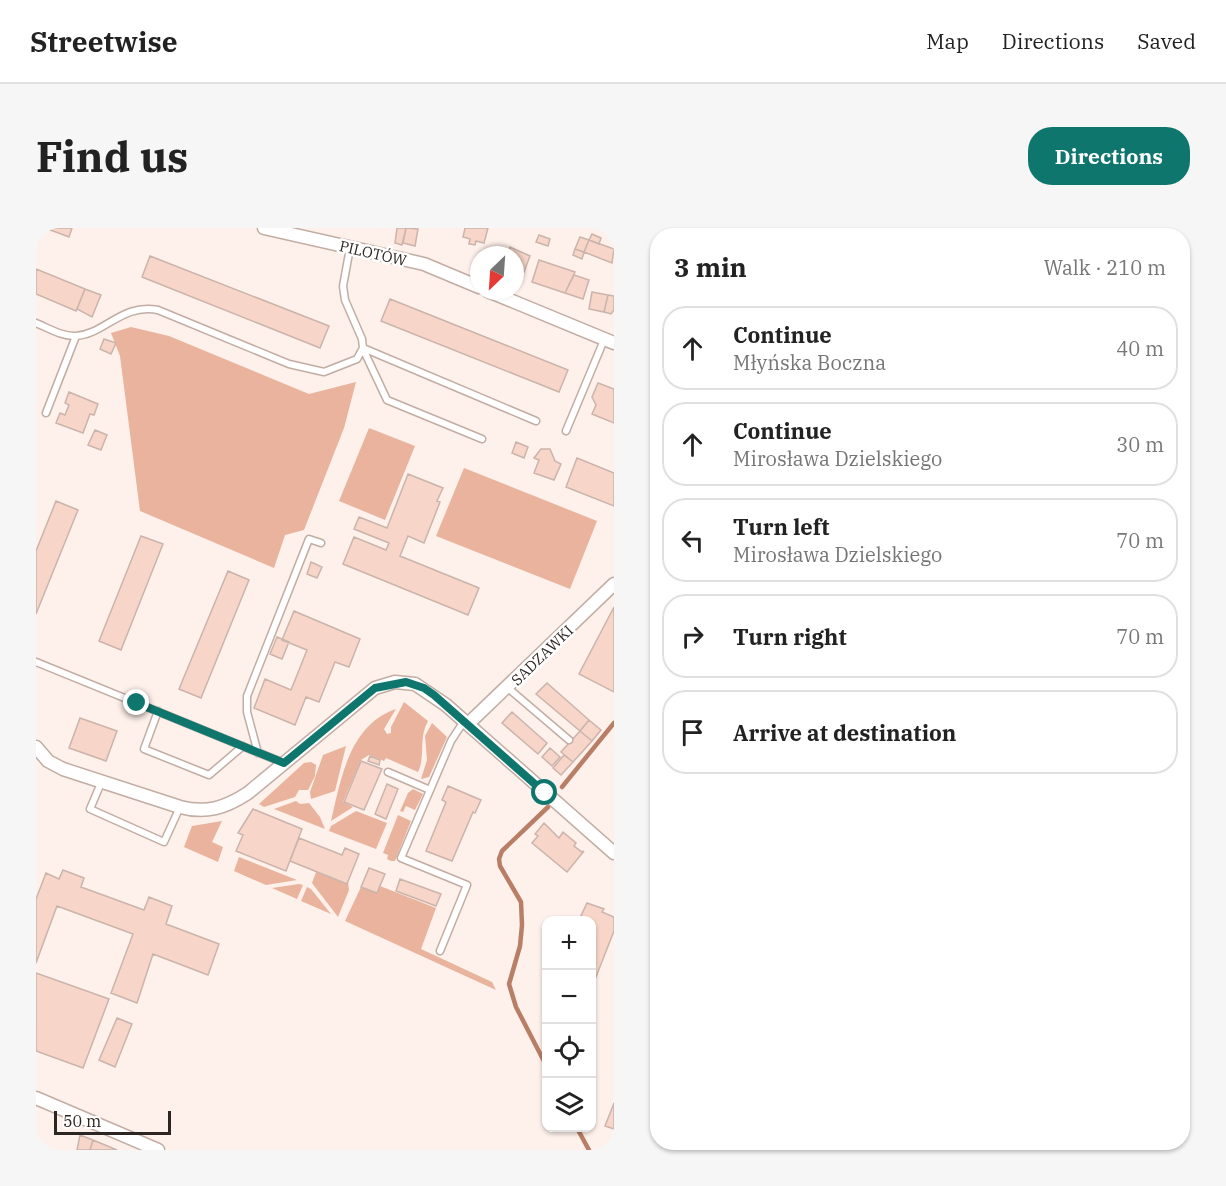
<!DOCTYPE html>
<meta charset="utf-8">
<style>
:root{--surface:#fff;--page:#f6f6f6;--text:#222;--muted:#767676;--line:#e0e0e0;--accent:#0f766e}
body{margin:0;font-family:"IBM Plex Serif",serif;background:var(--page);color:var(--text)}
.controls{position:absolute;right:18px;bottom:18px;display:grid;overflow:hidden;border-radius:12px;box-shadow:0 2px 4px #0004}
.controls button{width:54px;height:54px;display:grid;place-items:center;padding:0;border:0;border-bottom:2px solid var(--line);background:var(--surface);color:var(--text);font:30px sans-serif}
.compass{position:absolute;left:434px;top:18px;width:54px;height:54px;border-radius:50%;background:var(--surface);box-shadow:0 2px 4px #0004;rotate:205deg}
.scale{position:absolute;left:18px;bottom:15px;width:117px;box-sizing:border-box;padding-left:6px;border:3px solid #2d2521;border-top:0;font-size:16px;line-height:21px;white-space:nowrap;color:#2d2521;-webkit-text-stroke:4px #fff;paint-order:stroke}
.stop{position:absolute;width:18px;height:18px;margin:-14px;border:4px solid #0f766e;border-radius:50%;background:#fff}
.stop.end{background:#0f766e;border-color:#fff;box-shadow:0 2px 6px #0008}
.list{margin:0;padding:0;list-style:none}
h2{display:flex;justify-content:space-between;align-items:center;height:78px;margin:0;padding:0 24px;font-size:26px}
h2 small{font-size:20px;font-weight:400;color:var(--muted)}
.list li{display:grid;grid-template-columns:39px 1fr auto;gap:18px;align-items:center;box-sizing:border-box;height:84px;margin:0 12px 12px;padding:0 12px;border:2px solid var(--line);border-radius:24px}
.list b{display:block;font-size:22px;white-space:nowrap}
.list p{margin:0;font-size:20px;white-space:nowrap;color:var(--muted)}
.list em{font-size:20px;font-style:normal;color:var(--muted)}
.icon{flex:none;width:33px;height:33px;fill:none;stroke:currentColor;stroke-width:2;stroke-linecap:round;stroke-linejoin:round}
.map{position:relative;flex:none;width:578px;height:922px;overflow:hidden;border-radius:24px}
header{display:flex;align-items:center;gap:36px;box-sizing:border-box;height:84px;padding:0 30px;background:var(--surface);border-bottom:2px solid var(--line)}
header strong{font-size:28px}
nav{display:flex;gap:33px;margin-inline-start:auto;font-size:21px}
.intro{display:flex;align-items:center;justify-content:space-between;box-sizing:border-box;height:144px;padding:0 36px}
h1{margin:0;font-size:42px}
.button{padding:15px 27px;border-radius:24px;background:var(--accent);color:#fff;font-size:21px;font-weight:700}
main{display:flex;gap:36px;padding:0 36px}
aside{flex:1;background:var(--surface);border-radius:24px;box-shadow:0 2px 4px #0004}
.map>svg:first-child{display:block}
</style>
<header>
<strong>Streetwise</strong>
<nav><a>Map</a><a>Directions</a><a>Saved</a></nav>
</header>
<div class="intro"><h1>Find us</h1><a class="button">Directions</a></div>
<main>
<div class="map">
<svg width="578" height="922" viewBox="0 0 578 922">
<rect width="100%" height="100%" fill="#fef0ea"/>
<path fill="#e9b39d" d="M95 99 133 108 273 166 320 154 308 200 268 302 249 307 238 340 104 283 84 128 75 105Z
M333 200 379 218 349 292 303 273Z
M428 240 561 293 534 361 400 308Z
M368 474 392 493C382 511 390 527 382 544L350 530 348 533 333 527 325 532 307 574 317 579 295 593C305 551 313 497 360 481L348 501 351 506 355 505V499Z
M396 495 411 509 393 549 385 551 391 532 389 508Z
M310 518 299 563 275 571 274 564 287 527Z
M275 534 280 537 279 548 272 562H263L259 569 228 579 223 576 268 535Z
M377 561 387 566 379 582 370 578 367 584 364 583 372 565Z
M260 573 264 576 273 575 284 589 289 601 238 581Z
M320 583 351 595 340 621 293 603 295 598Z
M362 587 375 593 359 633H355L351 631 352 627 347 625Z
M186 593 176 614 187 619 182 634 148 619 156 598Z
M203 629 261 652 230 657 198 643Z
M280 644 310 656 312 654 313 662 302 689 276 655Z
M263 656 267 657 261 671 236 660Z
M344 658 400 680 385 721 456 754 460 762 309 693 325 659 341 665Z
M271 659 275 661 295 686 265 673Z"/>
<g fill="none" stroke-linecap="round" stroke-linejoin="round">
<path stroke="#b87f66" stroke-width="4.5" d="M526 559 578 495
M511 839 480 779 473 756 484 718 486 697 485 674 464 638 463 631 466 623 512 579
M541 900 553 922"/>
</g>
<path fill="#f7d5c8" stroke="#cab4ab" stroke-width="1.5" d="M9 0H36L33 9Z
M361 0H370L366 17 359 15Z
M370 0 382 1 379 18 367 15Z
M429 0H452L448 15 440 13 439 17 433 16 434 11 427 9Z
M556 6 565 10 563 16 553 12Z
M503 7 514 11 512 18 500 14Z
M544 9 553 12 548 24 539 21Z
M553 12 578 21 576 35 548 24Z
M466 19 473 22 474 19 494 28 485 52 479 50V27H463Z
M539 21 548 24 546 31 537 27Z
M114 28 293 98 284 120 106 49Z
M503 32 539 44 529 65 496 54Z
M0 41 49 61 40 83 0 66Z
M538 47 553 52 547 71 529 65Z
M49 61 65 67 56 89 41 81Z
M556 64 572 67 568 84 553 81Z
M572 67 578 68V82L575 86 568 84Z
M354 71 532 142 523 164 345 93Z
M68 111 80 115 75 126 64 121Z
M562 155 578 161V195L556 186 560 177 556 169Z
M33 164 62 176 58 187 54 186 47 205 20 195 24 185 29 187 33 177 29 175Z
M59 202 71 207 65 222 52 217Z
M480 214 492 219 488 230 476 225Z
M505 221H514L519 233 525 236 518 252 498 245 503 232 498 230Z
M541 230 578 245V278L530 259Z
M372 246 407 260 401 273 404 274 388 315 372 308 364 328 443 360 432 387 307 336 318 309 350 322 353 315 318 301 323 289 351 300Z
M20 273 42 282 0 386V323Z
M105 308 127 316 85 422 63 413Z
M275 334 286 339 281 350 271 346Z
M192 343 213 352 165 470 143 461Z
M578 379V464L543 446Z
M258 383 324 411 313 439 299 434 283 474 270 469 259 497 218 480 229 451 255 462 271 422 246 412Z
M241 409 253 414 246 431 234 426Z
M511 455 553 492 544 503 500 466Z
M476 484 511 515 502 526 466 495Z
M44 490 81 503 70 533 33 520Z
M553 492 565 502 556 513 544 503Z
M544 503 556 513 537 534 525 524Z
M514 520 524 529 516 538 506 529Z
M528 527 537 534 525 547 517 540Z
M334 528 344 532 343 537 332 533Z
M325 533 346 541 328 582 308 574Z
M351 556 362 561 350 591 339 586Z
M412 558 445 572 439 585 437 584 416 633 390 623 410 574 406 572Z
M217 581 266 601 250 643 200 623 207 607 202 605Z
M508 595 523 610 527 604 540 615 538 618 546 624 548 623 531 644 496 615 502 608 499 606Z
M263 610 306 627 309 620 323 626 311 656 254 633Z
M333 640 349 646 341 665 325 659Z
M27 642 48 650 45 659 108 682 113 669 136 678 130 696 183 716 172 747 117 726 101 775 75 765 97 706 21 678 0 735V671L10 645 23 651Z
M364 651 405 666 400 678 360 663Z
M551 675 568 681 566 684 578 689V703L556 759V692H543Z
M0 745 73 771 47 840 0 823Z
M81 790 96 796 79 839 63 832Z
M578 875V901L569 898Z
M44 907 57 912 54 922H41Z
M57 912 81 922H54Z"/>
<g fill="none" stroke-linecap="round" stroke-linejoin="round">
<g stroke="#c2ada4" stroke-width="9">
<path id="service" d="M0 95C12 100 27 109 40 108 69 106 86 75 122 82L253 136 288 144 321 131 327 120 326 111 309 72 307 58 314 20
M327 120 500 193
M327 121 351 172 446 211
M10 185 40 108
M530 203 568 112
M0 434 248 535
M472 460 533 512
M122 483 108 521 173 547 207 518
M222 525 211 484V468L273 311 285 315
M352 544 394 562
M65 555 54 581 128 614 144 579
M404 723 431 657 365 630 415 513 428 493"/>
</g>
<g stroke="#c2ada4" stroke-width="15">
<path id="minor" d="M228 0 388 36 443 59
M452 63 578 115
M432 496 578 356
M0 519 12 533 27 541 144 579C170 586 189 580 212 565L339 460 359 454 379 456 410 477 578 625
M0 870 122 922"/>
</g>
<use href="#service" stroke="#fff" stroke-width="6"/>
<use href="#minor" stroke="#fff" stroke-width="12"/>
</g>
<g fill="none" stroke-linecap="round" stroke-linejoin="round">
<path stroke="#0f766e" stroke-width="8" d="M101 475 248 535 339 460 370 454 388 460 398 467 509 565"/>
</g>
<g text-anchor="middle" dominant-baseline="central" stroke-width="5" stroke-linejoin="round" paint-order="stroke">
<g font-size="15" fill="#2d2521" stroke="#fff">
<text transform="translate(337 25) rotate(13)">PILOTÓW</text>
<text transform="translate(506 427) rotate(-44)">SADZAWKI</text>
</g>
</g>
</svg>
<div class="controls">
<button>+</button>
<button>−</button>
<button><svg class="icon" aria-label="locate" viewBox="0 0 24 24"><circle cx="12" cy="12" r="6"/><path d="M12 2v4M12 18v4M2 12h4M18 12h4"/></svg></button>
<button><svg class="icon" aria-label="layers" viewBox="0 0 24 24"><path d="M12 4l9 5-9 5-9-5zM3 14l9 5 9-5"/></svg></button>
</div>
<svg class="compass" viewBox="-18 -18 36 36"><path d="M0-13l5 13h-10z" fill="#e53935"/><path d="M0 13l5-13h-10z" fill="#767676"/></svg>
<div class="scale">50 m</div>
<div class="stop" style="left:509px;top:565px"></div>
<div class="stop end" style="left:101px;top:475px"></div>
</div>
<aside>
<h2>3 min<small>Walk · 210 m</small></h2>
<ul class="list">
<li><svg class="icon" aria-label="ahead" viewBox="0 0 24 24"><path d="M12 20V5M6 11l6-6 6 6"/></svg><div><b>Continue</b><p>Młyńska Boczna</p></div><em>40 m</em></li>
<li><svg class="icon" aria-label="ahead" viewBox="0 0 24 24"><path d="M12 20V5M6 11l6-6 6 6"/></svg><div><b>Continue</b><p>Mirosława Dzielskiego</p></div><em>30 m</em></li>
<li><svg class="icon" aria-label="left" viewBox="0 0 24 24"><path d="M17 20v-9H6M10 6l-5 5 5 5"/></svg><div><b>Turn left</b><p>Mirosława Dzielskiego</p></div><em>70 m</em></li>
<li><svg class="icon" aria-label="right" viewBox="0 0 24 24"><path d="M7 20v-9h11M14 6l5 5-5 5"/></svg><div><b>Turn right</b></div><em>70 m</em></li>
<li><svg class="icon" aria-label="arrive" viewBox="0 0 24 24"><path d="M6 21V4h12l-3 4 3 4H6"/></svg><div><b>Arrive at destination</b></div></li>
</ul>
</aside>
</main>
